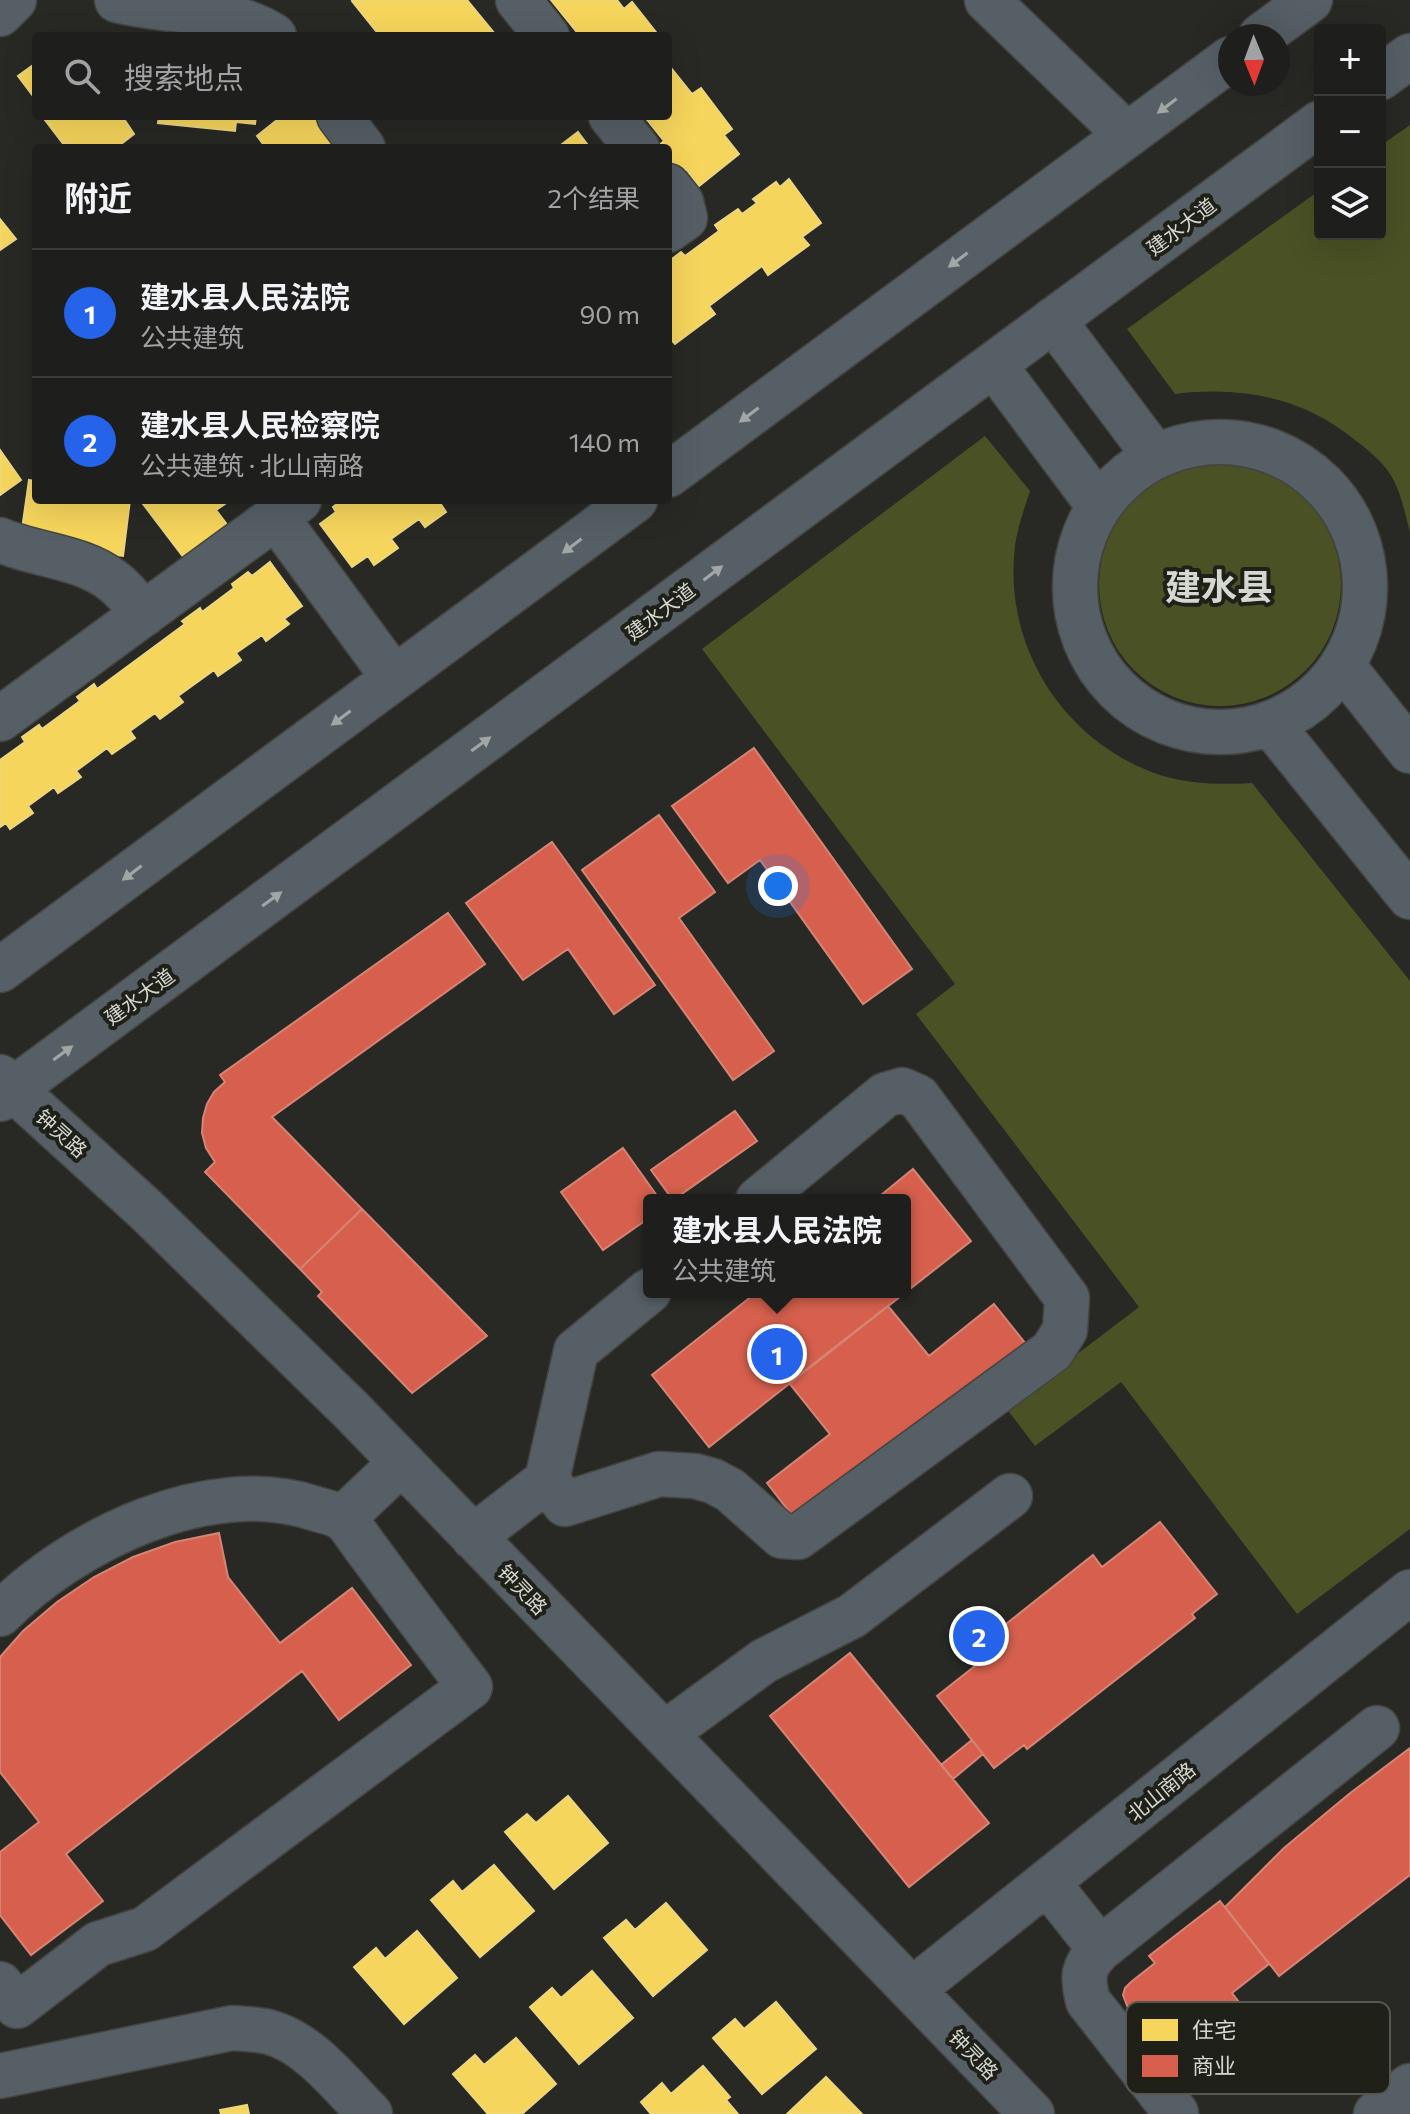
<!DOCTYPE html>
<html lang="zh">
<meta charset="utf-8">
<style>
:root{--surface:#1e1f1c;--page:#2b2c29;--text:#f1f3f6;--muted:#a1a2a3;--line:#3c3d3b;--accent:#2563eb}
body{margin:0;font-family:Commissioner,"Noto Sans SC",sans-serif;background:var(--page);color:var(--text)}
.controls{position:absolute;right:24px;top:24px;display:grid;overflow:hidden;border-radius:8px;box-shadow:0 8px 32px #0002}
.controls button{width:72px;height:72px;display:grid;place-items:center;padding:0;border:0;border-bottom:2px solid var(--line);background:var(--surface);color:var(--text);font:40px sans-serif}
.compass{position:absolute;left:1218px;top:24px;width:72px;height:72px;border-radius:50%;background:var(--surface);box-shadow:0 8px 32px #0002;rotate:179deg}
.you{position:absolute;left:778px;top:886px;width:28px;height:28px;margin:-20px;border:6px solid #fff;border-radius:50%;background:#1a73e8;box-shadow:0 0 0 12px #1a73e833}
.badge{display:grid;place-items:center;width:52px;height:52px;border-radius:50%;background:var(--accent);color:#fff;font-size:26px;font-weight:700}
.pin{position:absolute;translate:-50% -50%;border:4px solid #fff;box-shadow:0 2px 8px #0006}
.popup{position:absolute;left:643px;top:1194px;width:268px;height:104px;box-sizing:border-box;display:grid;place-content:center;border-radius:8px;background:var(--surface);filter:drop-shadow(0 2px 6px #0005);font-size:26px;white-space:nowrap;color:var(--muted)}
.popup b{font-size:30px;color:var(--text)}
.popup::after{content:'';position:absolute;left:50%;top:100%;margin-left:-16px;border:16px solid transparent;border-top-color:var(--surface)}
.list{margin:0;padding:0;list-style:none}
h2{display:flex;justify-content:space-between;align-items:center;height:104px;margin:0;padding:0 32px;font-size:34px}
h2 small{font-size:26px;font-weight:400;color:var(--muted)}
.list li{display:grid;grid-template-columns:52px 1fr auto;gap:24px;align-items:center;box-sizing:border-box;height:128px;padding:0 32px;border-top:2px solid var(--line)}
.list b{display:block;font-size:30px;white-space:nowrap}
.list p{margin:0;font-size:26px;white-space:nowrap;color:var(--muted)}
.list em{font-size:26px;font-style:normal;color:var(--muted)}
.icon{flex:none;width:44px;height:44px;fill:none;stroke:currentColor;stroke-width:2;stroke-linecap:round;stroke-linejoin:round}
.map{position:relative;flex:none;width:1410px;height:2114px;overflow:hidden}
.search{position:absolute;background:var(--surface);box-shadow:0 8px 32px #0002;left:32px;top:32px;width:640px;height:88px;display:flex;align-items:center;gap:20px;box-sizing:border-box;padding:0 28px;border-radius:8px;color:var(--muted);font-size:30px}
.panel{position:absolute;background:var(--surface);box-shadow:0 8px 32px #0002;left:32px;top:144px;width:640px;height:360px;border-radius:8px}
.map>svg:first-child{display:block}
</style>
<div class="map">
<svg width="1410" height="2114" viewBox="0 0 1410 2114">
<rect width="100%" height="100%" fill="#282925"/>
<path fill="#4a5124" d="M1410 125V533C1405 513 1401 491 1390 474 1382 461 1367 449 1355 440 1302 397 1242 386 1175 394L1127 329 1320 190V234H1380V146Z
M985 436 1030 491C1023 513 1015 534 1014 557 1007 654 1068 744 1160 775 1190 784 1221 785 1252 783L1410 981V1529L1297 1614 1121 1382 1035 1446 1006 1408 1139 1307 916 1014 955 984 702 649Z
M1099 585a121 121 0 1 1 242 0a121 121 0 1 1-242 0Z"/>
<path fill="#f6d55c" stroke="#ecd67f" stroke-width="2" d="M354 0H467L495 34 492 36H380L352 1Z
M551 0H617L624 9 632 2 659 36H580Z
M36 63V100L18 76Z
M668 64 692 94 701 88 732 129 724 135 739 154 699 186 686 169 680 174 668 159V148H659L658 146 664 141 644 116H668Z
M42 116H122L134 134 116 148H73L69 142 64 145Z
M159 116H256L255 124 236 122 235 131 158 123Z
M282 116H320L346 148H266L257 136Z
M578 132 590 148H557Z
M789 179 821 223 802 237 809 245 768 275 762 266 709 306 715 314 675 344 668 336V262L681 252 685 256 719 231 715 225 738 209 742 214 757 203 753 199 776 182 780 187Z
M0 219 16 239 0 250Z
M0 450 21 480 0 495Z
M29 480 36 481V500H130L123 556 20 543Z
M140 500H223L225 504 216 510 235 535 191 567Z
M342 500H444L440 503 446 512 425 527 419 519 391 539 398 548 374 565 368 556 352 567 320 524 336 512 333 507Z
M270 562 302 606 284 619 289 624 266 641 262 635 236 653 241 660 218 676 214 670 178 696 183 702 160 719 155 713 130 731 135 738 112 754 107 748 76 771 81 777 58 793 54 787 28 806 33 813 10 829 6 823 0 827V760L25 742 22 737 39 725 42 729 80 701 77 697 94 684 97 689 185 624 182 621 200 608 202 612 234 588 232 584 248 572 252 576Z
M568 1796 608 1843 554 1889 505 1832 527 1814 536 1823Z
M494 1865 534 1911 480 1957 431 1900 453 1881 462 1892Z
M666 1903 707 1950 653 1996 604 1938 626 1920 635 1930Z
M417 1931 457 1978 404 2024 354 1967 376 1948 385 1959Z
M592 1971 633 2018 579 2064 530 2007 552 1988 561 1998Z
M776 2002 816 2049 762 2094 713 2038 735 2019 744 2029Z
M516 2038 556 2084 522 2114H488L453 2074 475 2055 484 2065Z
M703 2066 730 2097 726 2100 738 2114H651L641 2102 662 2083 671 2094Z
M826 2077 862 2114H787Z
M247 2105 249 2114H221L220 2110Z"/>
<path fill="#d6604d" stroke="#d68475" stroke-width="2" d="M754 748 912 969 863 1004 760 860 728 883 672 806Z
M659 815 715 892 679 918 774 1051 733 1080 582 870Z
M552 842 655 985 614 1014 568 949 523 980 466 903Z
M448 913 485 964 272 1117 362 1209 300 1269 205 1172 215 1162 206 1148 202 1133 203 1118 207 1104 214 1092 225 1082 220 1075Z
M735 1111 757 1141 673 1200 651 1170Z
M623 1148 660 1200H649V1218L603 1250 561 1192Z
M913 1169 971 1241 709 1447 652 1375 757 1292H905V1200H875Z
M362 1209 487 1336 412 1393 318 1296 322 1292 300 1269Z
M994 1304 1026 1344 798 1523 767 1483 830 1434 789 1383 888 1306 929 1356Z
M1160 1522 1217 1594 1192 1614 1195 1618 1027 1749 1024 1745 994 1768 937 1696 1004 1643 996 1632 1093 1555 1102 1567Z
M219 1533 228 1577 280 1643 352 1588 411 1665 339 1720 302 1671 66 1854 103 1901 31 1955 0 1915V1852L39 1822 0 1772V1657L23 1631 57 1602 94 1577 133 1557 175 1542Z
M850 1653 989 1823 909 1887 770 1716Z
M972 1740 983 1754 953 1779 941 1765Z
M1410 1748V1875L1279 1976 1225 1907 1284 1848 1349 1794Z
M1220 1901 1269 1964 1232 1993 1249 2015 1188 2061 1159 2024 1167 2018 1158 2006 1144 2013H1136L1128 2008 1123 1995 1125 1988 1131 1982 1155 1963 1149 1956Z"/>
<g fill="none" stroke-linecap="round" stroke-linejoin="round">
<g stroke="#444441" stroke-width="47">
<path id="minor" d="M117 0C169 14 227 6 274 36
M518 0 547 36
M987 0 1127 135
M0 14 14 0
M339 116 363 148
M611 116 637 148
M668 186 681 202 685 218 668 230
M1053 320 1155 456
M994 365 1099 506
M1075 587a145 145 0 1 1 290 0a145 145 0 1 1-290 0Z
M276 517 394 678
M0 540C37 556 81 556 113 581 125 590 134 602 144 614
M1342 665 1410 751
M0 719 299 500
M1270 723 1410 897
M0 1077 145 1209 352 1411 1032 2114
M547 1480 565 1504 659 1474 695 1476 713 1481 730 1490 782 1536 798 1537 1052 1351 1065 1330 1067 1298 918 1097 902 1090 885 1095 758 1200
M343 1518 401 1463
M473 1537 547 1480 576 1351 649 1291
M0 1614C74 1540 208 1474 313 1508 322 1511 335 1513 342 1518 350 1523 365 1548 372 1556 404 1600 437 1643 470 1687L145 1929 98 1944 17 2006 0 1984
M664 1734 764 1661 852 1616 1010 1496
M1047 1882 1100 1949 1377 1728
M1100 1949C1082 1967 1082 1977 1088 2001L1176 2113 1175 2114
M912 1990 1410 1592
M0 2076 232 2028C244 2029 257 2029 269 2032 310 2043 341 2085 370 2114
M1376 2114 1410 2086"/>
</g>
<g stroke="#444441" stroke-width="47">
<path id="major" d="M1261 36 1310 0
M1380 78 1410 56
M668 475 1230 59
M0 970 635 500
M0 1099 1320 123"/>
</g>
<use href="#minor" stroke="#565f66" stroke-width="44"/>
<use href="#major" stroke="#565f65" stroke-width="44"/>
</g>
<defs><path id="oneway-solid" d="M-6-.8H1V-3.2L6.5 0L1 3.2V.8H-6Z" transform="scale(2)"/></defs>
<g fill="#a2a7a6">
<use href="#oneway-solid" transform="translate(1167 106) rotate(143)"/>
<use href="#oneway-solid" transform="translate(958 260) rotate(143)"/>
<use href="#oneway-solid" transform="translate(749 415) rotate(143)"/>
<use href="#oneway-solid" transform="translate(572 546) rotate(143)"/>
<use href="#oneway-solid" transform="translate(713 573) rotate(-37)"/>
<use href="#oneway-solid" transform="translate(341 718) rotate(143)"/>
<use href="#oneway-solid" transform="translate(481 744) rotate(-36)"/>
<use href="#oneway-solid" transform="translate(132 873) rotate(143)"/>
<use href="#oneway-solid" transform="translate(272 899) rotate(-36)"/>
<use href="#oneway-solid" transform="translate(63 1053) rotate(-36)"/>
</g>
<g text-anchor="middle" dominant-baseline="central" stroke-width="8" stroke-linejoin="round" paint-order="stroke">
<g font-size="20" fill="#d5d7d1" stroke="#1f2119">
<text transform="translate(1181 226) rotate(-37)">建水大道</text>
<text transform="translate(660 611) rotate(-37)">建水大道</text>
<text transform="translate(139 996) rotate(-36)">建水大道</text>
<text transform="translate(62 1133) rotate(42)">钟灵路</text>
<text transform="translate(523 1589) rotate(46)">钟灵路</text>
<text transform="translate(1161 1791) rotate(-39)">北山南路</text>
<text transform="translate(974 2054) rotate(46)">钟灵路</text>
</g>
<g font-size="36" font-weight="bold" fill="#d5d7d1" stroke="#1f2119">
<text x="1219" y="585">建水县</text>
</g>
</g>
<rect x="1126" y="2002" width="264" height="92" rx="12" fill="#1f2119" stroke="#565850" stroke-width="2"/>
<rect x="1142" y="2019" width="36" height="22" fill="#f6d55c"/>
<rect x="1142" y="2055" width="36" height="22" fill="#d6604d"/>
<g font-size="22" fill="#d5d7d1">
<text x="1192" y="2038">住宅</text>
<text x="1192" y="2074">商业</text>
</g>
</svg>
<div class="controls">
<button>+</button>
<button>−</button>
<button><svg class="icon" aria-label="layers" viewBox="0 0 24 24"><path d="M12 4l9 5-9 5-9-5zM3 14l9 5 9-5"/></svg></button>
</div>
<svg class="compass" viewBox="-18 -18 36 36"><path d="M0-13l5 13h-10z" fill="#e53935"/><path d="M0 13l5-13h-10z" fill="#a1a2a3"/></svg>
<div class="you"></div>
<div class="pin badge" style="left:777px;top:1354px">1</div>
<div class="popup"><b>建水县人民法院</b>公共建筑</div>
<div class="pin badge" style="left:979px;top:1636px">2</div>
<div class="search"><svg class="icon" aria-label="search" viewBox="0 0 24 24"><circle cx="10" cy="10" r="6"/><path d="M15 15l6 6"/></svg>搜索地点</div>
<section class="panel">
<h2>附近<small>2个结果</small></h2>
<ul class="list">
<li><span class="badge">1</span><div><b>建水县人民法院</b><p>公共建筑</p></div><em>90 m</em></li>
<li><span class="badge">2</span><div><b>建水县人民检察院</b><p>公共建筑 · 北山南路</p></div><em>140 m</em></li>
</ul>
</section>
</div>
